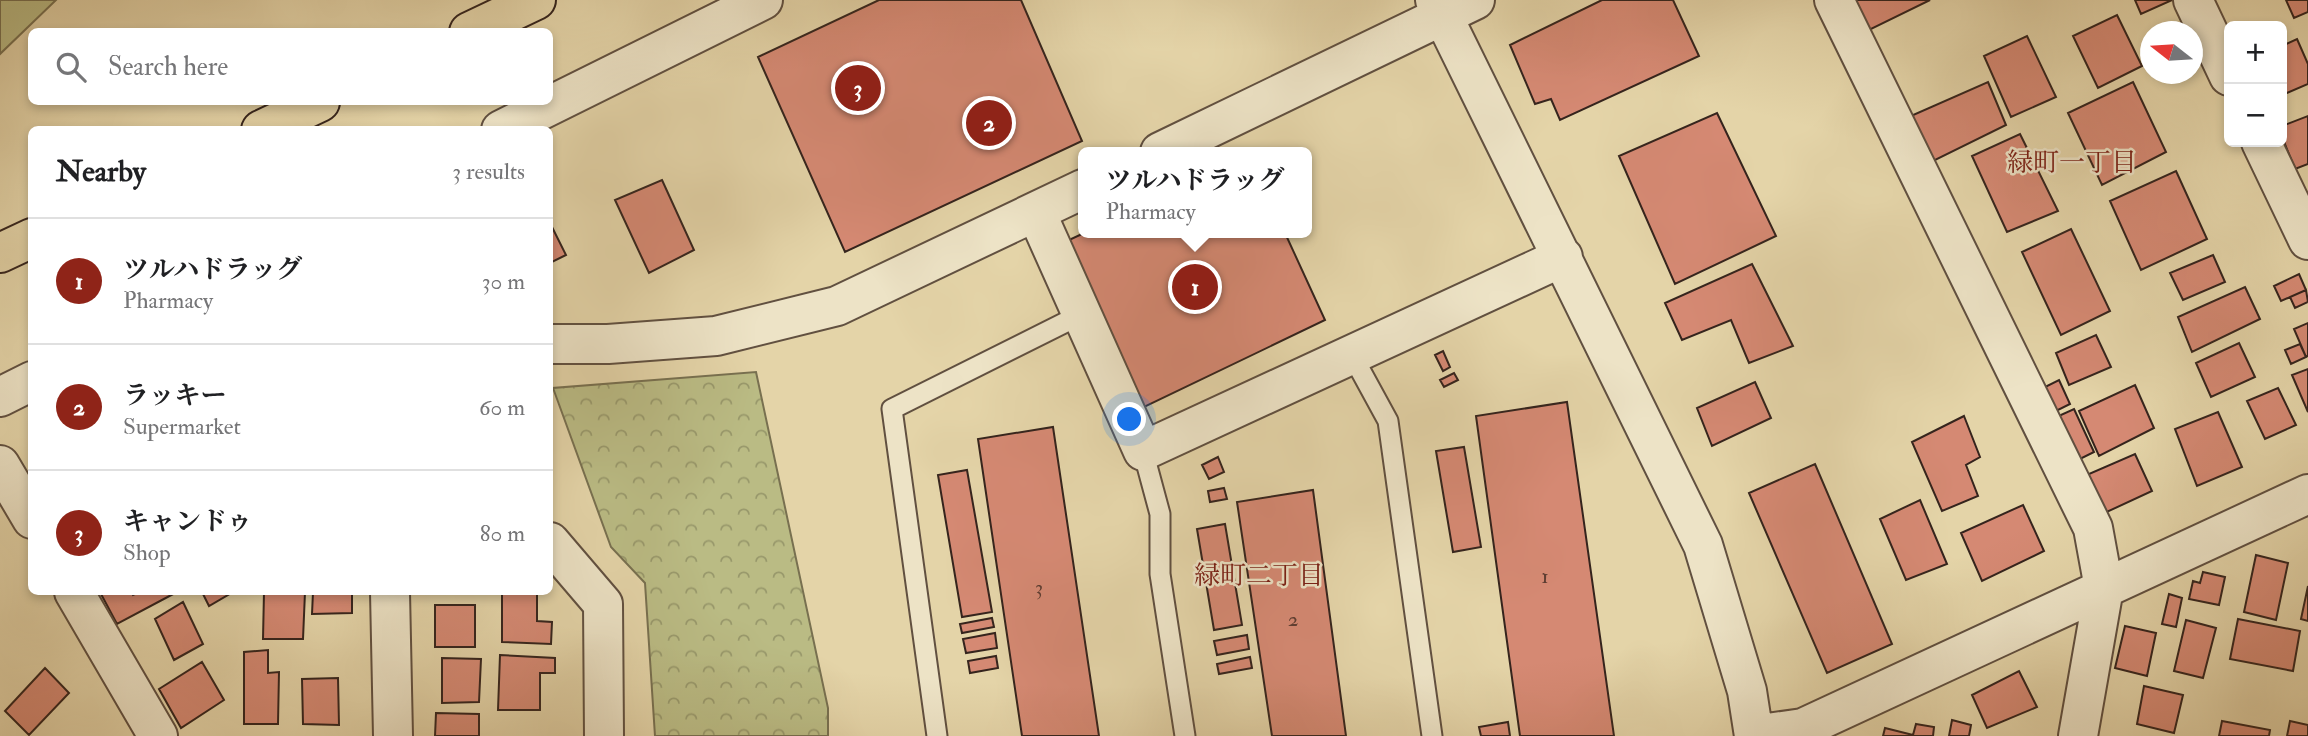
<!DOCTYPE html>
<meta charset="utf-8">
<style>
:root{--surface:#fff;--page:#f2f2f2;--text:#202124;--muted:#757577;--line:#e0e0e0;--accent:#8f2418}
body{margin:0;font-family:"IM FELL Double Pica","Noto Serif JP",serif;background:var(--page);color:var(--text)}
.controls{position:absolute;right:21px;top:21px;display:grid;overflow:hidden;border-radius:10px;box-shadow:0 4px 10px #0003}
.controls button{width:63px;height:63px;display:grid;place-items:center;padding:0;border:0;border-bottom:2px solid var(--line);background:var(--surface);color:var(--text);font:35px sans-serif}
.compass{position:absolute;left:2140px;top:21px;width:63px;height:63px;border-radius:50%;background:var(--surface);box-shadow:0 4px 10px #0003;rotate:287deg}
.you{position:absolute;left:1130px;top:420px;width:24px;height:24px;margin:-18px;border:5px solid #fff;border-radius:50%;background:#1a73e8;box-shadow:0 0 0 10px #1a73e833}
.badge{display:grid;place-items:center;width:46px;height:46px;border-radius:50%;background:var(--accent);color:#fff;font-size:23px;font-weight:700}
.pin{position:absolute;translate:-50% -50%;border:4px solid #fff;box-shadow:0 2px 7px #0006}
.popup{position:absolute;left:1078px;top:147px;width:234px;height:91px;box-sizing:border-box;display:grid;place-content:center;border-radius:10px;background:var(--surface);filter:drop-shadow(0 2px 5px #0005);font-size:23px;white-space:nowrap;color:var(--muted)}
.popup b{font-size:26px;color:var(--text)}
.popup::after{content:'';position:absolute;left:50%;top:100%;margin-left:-14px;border:14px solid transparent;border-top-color:var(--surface)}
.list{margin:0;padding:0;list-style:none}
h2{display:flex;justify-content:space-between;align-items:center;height:91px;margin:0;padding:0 28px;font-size:30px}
h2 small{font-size:23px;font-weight:400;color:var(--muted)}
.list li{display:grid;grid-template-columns:46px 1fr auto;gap:21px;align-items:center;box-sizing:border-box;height:126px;padding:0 28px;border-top:2px solid var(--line)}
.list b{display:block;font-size:26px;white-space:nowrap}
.list p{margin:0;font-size:23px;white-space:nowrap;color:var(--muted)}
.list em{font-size:23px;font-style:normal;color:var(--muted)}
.icon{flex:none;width:38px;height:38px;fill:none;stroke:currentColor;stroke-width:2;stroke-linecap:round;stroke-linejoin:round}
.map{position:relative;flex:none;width:2308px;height:736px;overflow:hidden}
.search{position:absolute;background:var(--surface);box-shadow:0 4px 10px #0003;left:28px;top:28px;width:525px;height:77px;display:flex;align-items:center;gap:18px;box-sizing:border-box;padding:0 24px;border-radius:10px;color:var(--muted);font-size:26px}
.panel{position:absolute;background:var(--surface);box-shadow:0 4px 10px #0003;left:28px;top:126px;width:525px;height:469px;border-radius:10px}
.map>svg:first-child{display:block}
</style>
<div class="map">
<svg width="2308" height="736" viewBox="0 0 2308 736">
<defs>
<pattern id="forest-crowns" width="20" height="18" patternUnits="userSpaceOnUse" patternTransform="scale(1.75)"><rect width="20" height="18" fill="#babb84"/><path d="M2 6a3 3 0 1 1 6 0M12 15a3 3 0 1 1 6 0" fill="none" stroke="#98986b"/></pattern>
</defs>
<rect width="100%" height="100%" fill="#e4d4a8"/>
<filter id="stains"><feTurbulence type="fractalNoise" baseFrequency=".00286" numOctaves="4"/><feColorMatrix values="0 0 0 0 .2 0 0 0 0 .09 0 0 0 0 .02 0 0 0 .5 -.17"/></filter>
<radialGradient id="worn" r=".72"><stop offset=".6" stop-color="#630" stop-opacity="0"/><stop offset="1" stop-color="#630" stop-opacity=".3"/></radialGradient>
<path fill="url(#forest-crowns)" stroke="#787050" stroke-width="2" d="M756 372 828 708V736H655L645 583 611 547 553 388Z"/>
<path fill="#babb84" stroke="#787050" stroke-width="2" d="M0 0H56L0 54Z"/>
<path fill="#d58973" stroke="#35241d" stroke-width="2" d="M879 0H1021L1082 141 845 252 758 57Z
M1602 0H1673L1699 56 1560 120 1551 99 1535 104 1510 45Z
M1855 0H1930L1869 30Z
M2135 0H2172L2141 14Z
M2286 0H2308V12L2294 18Z
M2117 15 2142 66 2098 88 2073 36Z
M2027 36 2056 97 2011 117 1984 56Z
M2297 39 2308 64V84L2282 95V46Z
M1988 82 2006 125 1925 165 1904 119Z
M2133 82 2166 152 2102 185 2068 113Z
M1717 113 1776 236 1675 284 1619 156Z
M2308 116V164L2295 169 2282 137V126Z
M2020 134 2058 211 2007 232 1972 156Z
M2176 171 2207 239 2141 270 2110 201Z
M662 180 694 250 649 273 615 200Z
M550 223 566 255 550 263Z
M2071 229 2110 311 2061 335 2022 252Z
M1084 233H1285L1325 320 1142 408 1069 240Z
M2213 255 2225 282 2183 300 2170 273Z
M1752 264 1793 346 1749 363 1731 320 1682 340 1665 303Z
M2299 274 2306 290 2281 301 2274 286Z
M2245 287 2260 319 2192 352 2178 317Z
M2306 290 2308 302 2295 308 2290 297Z
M2308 323V356L2306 357 2294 329Z
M2096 335 2111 367 2069 385 2056 353Z
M2239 343 2255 377 2211 397 2196 363Z
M2300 344 2306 357 2291 364 2285 350Z
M1443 351 1450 367 1443 371 1435 355Z
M2308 369V412L2292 375Z
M1454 373 1458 380 1444 387 1440 380Z
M2059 380 2070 404 2050 414 2039 390Z
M1755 382 1771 418 1712 446 1697 408Z
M2135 385 2154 428 2099 456 2079 411Z
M2278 388 2296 425 2265 439 2247 401Z
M1567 402 1614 736H1520L1476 416Z
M2074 409 2094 452 2072 463 2052 419Z
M2218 412 2242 467 2197 486 2175 429Z
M1964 416 1980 457 1966 465 1978 496 1942 511 1912 442Z
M1053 427 1099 736H1022L978 439Z
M1464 447 1481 547 1453 552 1436 451Z
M2135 454 2152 491 2098 516 2082 477Z
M1218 457 1224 472 1209 479 1202 465Z
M1815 464 1892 644 1827 673 1749 493Z
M967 470 992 612 962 617 938 475Z
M1224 488 1227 499 1210 502 1208 491Z
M1313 490 1346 736H1272L1237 502Z
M1920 500 1947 564 1906 580 1880 519Z
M2023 505 2044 551 1982 581 1961 533Z
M1225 524 1242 625 1214 630 1197 529Z
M2256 555 2288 563 2276 620 2244 612Z
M2203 572 2225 577 2219 605 2189 599 2193 581 2200 583Z
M2308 586V621L2301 619Z
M107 592H131L133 595 139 592H177L117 624 101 594Z
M202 592H233L209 606Z
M264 592H305L303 639H263Z
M313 592H352V613L312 614Z
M502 592H537V621L552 622 551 644 502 642Z
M2169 594 2182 598 2176 627 2162 624Z
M183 602 203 644 174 660 155 619Z
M435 605H475V647H435Z
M992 618 994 627 962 633 960 624Z
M2238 619 2300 631 2293 671 2230 659Z
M2186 620 2216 628 2203 678 2174 671Z
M2125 626 2156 633 2147 676 2115 668Z
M995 633 997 648 966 653 963 639Z
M1247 635 1249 649 1217 655 1214 641Z
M268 650V673L279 672 278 724H244V652Z
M500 655 555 658V673H540V710H498Z
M996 656 998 668 970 673 968 661Z
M1250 657 1252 668 1219 674 1217 664Z
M442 658 481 659 479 702 442 703Z
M202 662 224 700 181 728 159 689Z
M45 668 69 693 29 735 5 711Z
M2019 671 2037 707 1987 728 1972 695Z
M338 678 339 725 303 724 302 679Z
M2144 686 2183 695 2174 733 2137 724Z
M436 713 479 714V736H435Z
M1952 720 1971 725 1969 736H1949Z
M2222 721 2270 730 2269 736H2219Z
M2290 721 2308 725V736H2287Z
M1508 722 1510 736H1481L1479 727Z
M1916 724 1934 727 1933 736H1883L1885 728 1913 735Z"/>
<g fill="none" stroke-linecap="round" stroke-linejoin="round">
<g stroke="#615040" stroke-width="23">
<path id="service" d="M1352 355 1388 421 1432 736
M1143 451 1160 514V574L1185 736
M937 736 892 409 1082 314"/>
</g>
<g stroke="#615040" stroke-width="42">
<path id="minor" d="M1435 0 1703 545 1747 691 1754 736
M1834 0 2093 528 2104 588 2078 736
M2193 0 2229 76
M501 130 763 0
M2261 142 2308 240
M1036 212 1143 451 1563 257
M0 465 32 519
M550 542 603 604 604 736
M74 592 158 736
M390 592 393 736
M1754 735 1803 728 2308 494"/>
</g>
<g stroke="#615040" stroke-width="42">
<path id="tertiary" d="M1160 152 1475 0
M550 344H608L716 336 837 306 1083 189
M0 397 32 381"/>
</g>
<g stroke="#35241d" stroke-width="42">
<path id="trunk" d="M469 32 536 0
M261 130 320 102
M0 253 32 238"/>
</g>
<use href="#service" stroke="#ede3c6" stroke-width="19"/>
<use href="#minor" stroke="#ede3c6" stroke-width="38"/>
<use href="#tertiary" stroke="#ede3c6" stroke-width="38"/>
<use href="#trunk" stroke="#e4d4a8" stroke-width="38"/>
</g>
<g text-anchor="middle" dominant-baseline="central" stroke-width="5" stroke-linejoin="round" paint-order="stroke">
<g font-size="21" fill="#5d3d32">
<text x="1545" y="576">1</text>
<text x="1039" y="587">3</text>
<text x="1293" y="619">2</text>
</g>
<g font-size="26" fill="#7a1f14" stroke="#ede3c6">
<text x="2072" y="163">緑町一丁目</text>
<text x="1259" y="576">緑町二丁目</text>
</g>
</g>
<rect width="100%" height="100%" filter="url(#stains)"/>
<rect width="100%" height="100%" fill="url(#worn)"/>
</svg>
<div class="controls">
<button>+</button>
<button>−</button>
</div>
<svg class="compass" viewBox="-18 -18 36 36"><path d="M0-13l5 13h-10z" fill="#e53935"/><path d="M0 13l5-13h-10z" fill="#757577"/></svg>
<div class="you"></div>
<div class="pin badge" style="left:1195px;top:287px">1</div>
<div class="popup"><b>ツルハドラッグ</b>Pharmacy</div>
<div class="pin badge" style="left:989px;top:123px">2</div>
<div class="pin badge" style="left:858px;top:88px">3</div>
<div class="search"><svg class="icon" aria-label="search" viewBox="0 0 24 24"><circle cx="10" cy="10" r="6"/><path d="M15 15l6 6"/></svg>Search here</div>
<section class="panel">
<h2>Nearby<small>3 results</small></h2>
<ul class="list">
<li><span class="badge">1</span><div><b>ツルハドラッグ</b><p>Pharmacy</p></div><em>30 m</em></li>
<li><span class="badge">2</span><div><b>ラッキー</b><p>Supermarket</p></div><em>60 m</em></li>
<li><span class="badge">3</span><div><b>キャンドゥ</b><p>Shop</p></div><em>80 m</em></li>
</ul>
</section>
</div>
